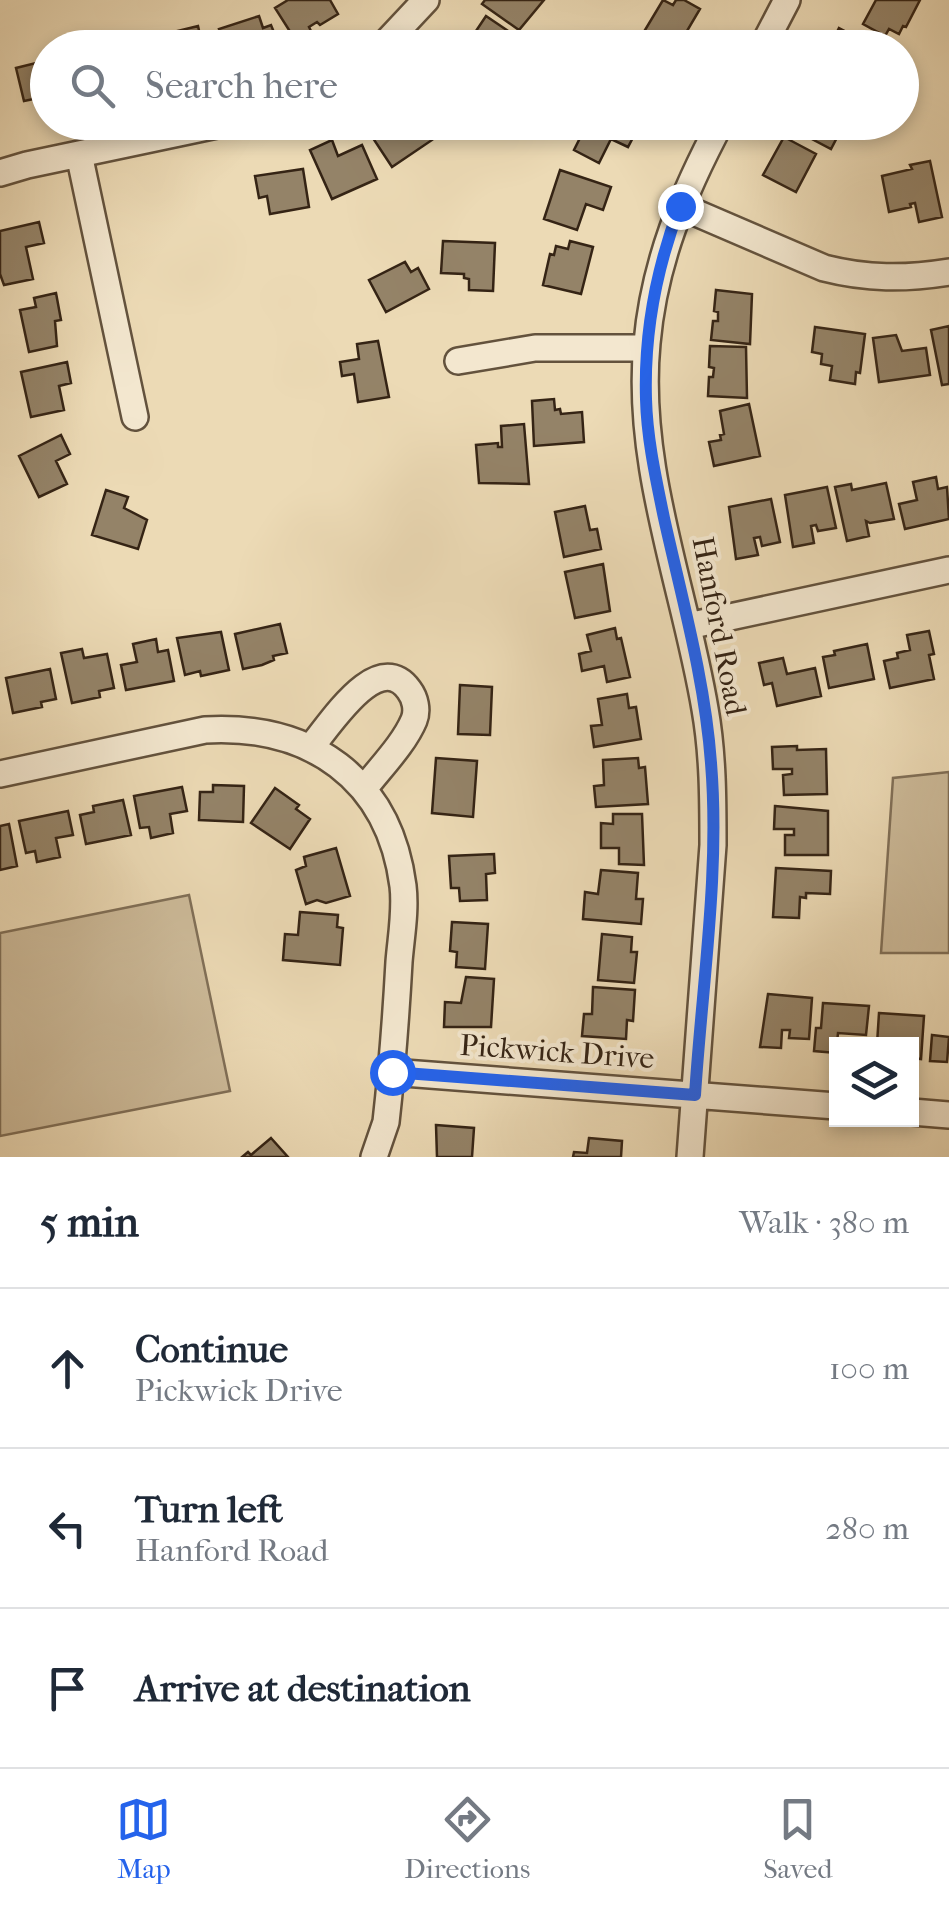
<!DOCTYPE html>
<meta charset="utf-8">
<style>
:root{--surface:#fff;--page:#f6f6f7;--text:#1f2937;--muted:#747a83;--line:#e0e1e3;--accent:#2563eb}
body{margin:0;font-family:"IM FELL French Canon",serif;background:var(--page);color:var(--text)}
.controls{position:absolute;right:30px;bottom:30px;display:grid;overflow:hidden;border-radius:0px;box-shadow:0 5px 15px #0003}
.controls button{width:90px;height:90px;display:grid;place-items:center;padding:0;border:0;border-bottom:2px solid var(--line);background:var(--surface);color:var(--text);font:50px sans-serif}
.stop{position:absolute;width:30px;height:30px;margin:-22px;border:8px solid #2563eb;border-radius:50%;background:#fff}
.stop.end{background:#2563eb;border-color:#fff;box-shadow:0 2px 10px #0008}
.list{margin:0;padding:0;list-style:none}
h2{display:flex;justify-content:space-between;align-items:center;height:130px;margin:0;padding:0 40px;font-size:42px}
h2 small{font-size:32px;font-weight:400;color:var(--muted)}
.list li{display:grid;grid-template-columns:65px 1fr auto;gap:30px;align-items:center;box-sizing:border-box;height:160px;padding:0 40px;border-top:2px solid var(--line)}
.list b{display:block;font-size:38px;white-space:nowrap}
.list p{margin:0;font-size:32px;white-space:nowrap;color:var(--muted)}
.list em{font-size:32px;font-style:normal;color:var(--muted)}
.icon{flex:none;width:55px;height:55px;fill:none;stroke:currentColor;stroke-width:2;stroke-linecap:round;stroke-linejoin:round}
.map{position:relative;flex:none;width:949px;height:1157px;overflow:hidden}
.search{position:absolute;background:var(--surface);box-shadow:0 5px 15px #0003;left:30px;right:30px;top:30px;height:110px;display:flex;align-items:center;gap:25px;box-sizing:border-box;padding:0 35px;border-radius:55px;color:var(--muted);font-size:38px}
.sheet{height:610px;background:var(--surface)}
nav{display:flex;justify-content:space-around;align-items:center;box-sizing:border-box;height:140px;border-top:2px solid var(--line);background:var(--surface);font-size:28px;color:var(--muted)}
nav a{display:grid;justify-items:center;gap:5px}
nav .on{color:var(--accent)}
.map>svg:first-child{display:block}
</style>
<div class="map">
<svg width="949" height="1157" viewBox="0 0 949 1157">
<rect width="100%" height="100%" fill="#ecdab5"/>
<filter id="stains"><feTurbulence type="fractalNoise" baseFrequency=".002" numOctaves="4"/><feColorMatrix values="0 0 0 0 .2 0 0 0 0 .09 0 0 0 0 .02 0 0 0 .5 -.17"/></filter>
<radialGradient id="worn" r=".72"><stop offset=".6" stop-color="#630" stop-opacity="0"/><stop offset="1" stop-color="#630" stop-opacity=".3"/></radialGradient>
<path fill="#cdbb9a" stroke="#817058" stroke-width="2.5" d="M949 772V953H881L893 778Z
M189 895 230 1091 0 1136V933Z"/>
<path fill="#948368" stroke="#352415" stroke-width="2.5" d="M288 0H330L338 14 320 25 317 22 309 27 311 31 296 41 275 8Z
M485 0H544L519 30 482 4Z
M663 0 673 5 676 0H684L700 9 677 48H666L642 35Z
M876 0H920L906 27 903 26 899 34 889 29 885 36 863 24Z
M259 16 263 28 271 25 280 47 226 48 219 29Z
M486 16 511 33 501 48H454L462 35 470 40Z
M198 26 203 48H156L153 37Z
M839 28 864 41 861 48H829Z
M48 60V96L24 101 16 68Z
M390 122 392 127 394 122H421L432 140 392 167 363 123Z
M588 122H632L639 126 628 147 611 139 599 163 574 150Z
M794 122H845L831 149 791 128Z
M784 137 816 154 796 192 763 175Z
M332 140 338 156 362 145 377 179 332 199 310 150Z
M930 161 942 217 919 222 915 203 910 204 911 207 889 212 882 176 912 169 910 165Z
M303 169 309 207 270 214 267 196 259 198 255 176Z
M560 170 611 187 603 210 586 204 577 230 544 219Z
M39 222 44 243 26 247 33 279 4 285 0 274V231Z
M443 241 495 243 493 291 469 290V279L464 278V274L441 273Z
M570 241 593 247 581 294 543 285 550 254 554 255 556 246 568 249Z
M405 262 411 272 418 268 429 289 386 312 369 280Z
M716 290 752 294 750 344 711 340 713 321H718V312L714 311Z
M56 293 61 320 55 321 57 346 29 352 20 310 36 307 34 298Z
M949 326V384L942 385 931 330Z
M815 327 865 334 860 373 856 372 855 384 830 380 832 366 821 364 822 354 812 352Z
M896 335 902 351 926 348 930 375 879 382 873 338Z
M378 341 389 397 358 402 354 374 342 376 340 362 359 359 357 344Z
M710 346 746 347 747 398 708 396 709 377H713L714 368 709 367Z
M67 362 71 383 59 386 64 410 31 417 21 372Z
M554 399 555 410 560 409 561 414 582 412 584 442 534 446 532 401Z
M749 404 760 456 714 466 709 442 721 440 720 435 724 434 720 411Z
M524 424 529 484 479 483 476 445 498 443V447H502L501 426Z
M61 435 70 454 56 461 67 484 39 497 19 456Z
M936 477 938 489 947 487 949 519 905 529 899 504 917 500 913 482Z
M886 483 894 519 870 523 866 521 869 536 847 541 835 487 851 484 852 490Z
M827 487 836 528 818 531 816 525 811 526 814 543 793 547 785 495Z
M106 490 128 497 124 508 147 520 138 549 92 535Z
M771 499 780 542 762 546 760 537 754 538 758 555 736 559 729 507Z
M585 506 590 530 597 529 601 549 564 557 555 512Z
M603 564 610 611 575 618 565 572Z
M280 624 287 653 273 656 274 660 262 665 243 669 235 634Z
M615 628 617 639 621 638 630 677 607 682 604 666 582 671 579 654 591 651 587 635Z
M929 631 934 654 929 655 934 679 890 688 884 661 898 658 897 653 910 650 907 635Z
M221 632 229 670 201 676 200 671 185 675 177 638Z
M156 639 158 652 168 650 174 681 126 690 121 665 137 662 133 644Z
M867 644 874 679 829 688 823 657 835 655 834 651Z
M82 649 84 658 107 654 114 688 99 691 100 697 72 703 61 653Z
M783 658 787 674 815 668 821 696 777 706 772 683 764 685 759 663Z
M50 669 56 699 41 702 42 707 13 713 6 678Z
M460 685 492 687 490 735 458 734Z
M627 694 629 708 636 707 641 739 594 747 591 726 602 725 598 699Z
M797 746V750L826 749 827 794 784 795 783 775 792 774V769H773L772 747Z
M436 758 477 761 473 817 432 813Z
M638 758 639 768 645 767 648 804 596 807 594 786 604 785 603 760Z
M213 785 244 786 243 822 199 820 200 792H213Z
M182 787 187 811 170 814 173 833 151 838 149 827 140 828 134 796Z
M275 788 299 805 296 809 310 819 290 849 251 823Z
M123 800 131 835 86 844 80 815 94 812 93 806Z
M775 806 828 811V855H785V835H794V829H774Z
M68 811 73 835 56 838 60 857 37 862 35 851 26 853 19 821Z
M613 814H642L644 865 619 864V848H601V823L613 824Z
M9 824 17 866 0 870V826Z
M336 848 350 896 326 903 317 900 306 904 296 870 306 866 304 857Z
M494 854 495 873 486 874 487 900 460 901 459 888H451L449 856Z
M776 868 831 871 830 894 806 893V898L800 897 799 918 773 917Z
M601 870 638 873 636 899H643L641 924 583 919 585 892 598 894Z
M300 912 338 915 337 927 343 928 340 965 283 960 285 934 298 935Z
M452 922 488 924 485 969 456 967 457 952 450 951Z
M602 934 632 937 631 952H637L634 983 598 980Z
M466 977 494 979 491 1027H444L445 1002 461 1003Z
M593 987 635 990 633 1021 627 1020 626 1039 582 1036 584 1014H592Z
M768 994 812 998 809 1039 789 1038 790 1030H782L781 1048 760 1047Z
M823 1003 869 1006 866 1035 838 1033 836 1053 814 1051 816 1028H821Z
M879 1013 924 1016 921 1059 912 1058V1044H877Z
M932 1035 949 1037 947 1062 930 1061Z
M436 1125 474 1128 472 1157H437Z
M271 1138 288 1157H242L248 1152 251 1155Z
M589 1138 622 1141 621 1157H573L574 1152 587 1153Z"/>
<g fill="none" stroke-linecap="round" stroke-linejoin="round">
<g stroke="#63523d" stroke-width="30">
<path id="minor" d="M381 48 426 0
M762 48 787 0
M79 154 135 417
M0 173 27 165 231 122
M680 206 824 268C867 279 905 279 949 272
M458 361 535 348H646
M688 626 949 570
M311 747C330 725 378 647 409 690 415 698 418 710 414 720 404 744 380 768 364 789
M0 774 205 730C310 724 389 778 403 886 406 911 401 937 399 962 396 1016 392 1069 386 1122L374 1157
M391 1072 836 1106
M912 1112 949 1115
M690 1157 713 845C713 800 713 754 705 709 685 589 635 467 647 343 654 263 683 193 721 122"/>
</g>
<use href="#minor" stroke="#f3e7cf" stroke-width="25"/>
</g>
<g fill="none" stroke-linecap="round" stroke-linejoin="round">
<path stroke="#2563eb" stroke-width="12" d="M392 1072 695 1095C702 985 720 873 711 763 705 680 682 599 664 518 656 479 647 439 646 399 644 332 656 269 680 206"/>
</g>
<g text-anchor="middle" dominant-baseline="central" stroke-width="8" stroke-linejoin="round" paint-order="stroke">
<g font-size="30" fill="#352415" stroke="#f3e7cf">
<text transform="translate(719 626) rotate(79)">Hanford Road</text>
<text transform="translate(557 1052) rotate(4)">Pickwick Drive</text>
</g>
</g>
<rect width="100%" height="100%" filter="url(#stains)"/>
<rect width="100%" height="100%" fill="url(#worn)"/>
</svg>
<div class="controls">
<button><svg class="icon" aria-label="layers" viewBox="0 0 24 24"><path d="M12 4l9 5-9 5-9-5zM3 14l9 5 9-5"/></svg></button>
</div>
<div class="stop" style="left:392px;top:1072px"></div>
<div class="stop end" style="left:680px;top:206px"></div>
<div class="search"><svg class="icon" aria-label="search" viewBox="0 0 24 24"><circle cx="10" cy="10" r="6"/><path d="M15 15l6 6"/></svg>Search here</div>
</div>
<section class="sheet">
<h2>5 min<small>Walk · 380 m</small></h2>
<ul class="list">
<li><svg class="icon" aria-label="ahead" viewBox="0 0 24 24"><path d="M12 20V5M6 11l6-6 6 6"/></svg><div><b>Continue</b><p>Pickwick Drive</p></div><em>100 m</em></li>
<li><svg class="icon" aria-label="left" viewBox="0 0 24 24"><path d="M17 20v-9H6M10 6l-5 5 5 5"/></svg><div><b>Turn left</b><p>Hanford Road</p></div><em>280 m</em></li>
<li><svg class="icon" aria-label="arrive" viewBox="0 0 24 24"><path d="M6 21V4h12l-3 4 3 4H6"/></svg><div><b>Arrive at destination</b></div></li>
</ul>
</section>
<nav>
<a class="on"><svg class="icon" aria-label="map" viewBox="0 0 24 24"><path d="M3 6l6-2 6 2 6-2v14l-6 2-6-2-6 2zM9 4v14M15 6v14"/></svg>Map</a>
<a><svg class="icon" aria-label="directions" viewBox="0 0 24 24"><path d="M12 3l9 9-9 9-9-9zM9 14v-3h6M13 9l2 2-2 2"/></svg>Directions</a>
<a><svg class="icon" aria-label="saved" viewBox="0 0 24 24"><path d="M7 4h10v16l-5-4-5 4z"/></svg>Saved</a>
</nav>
